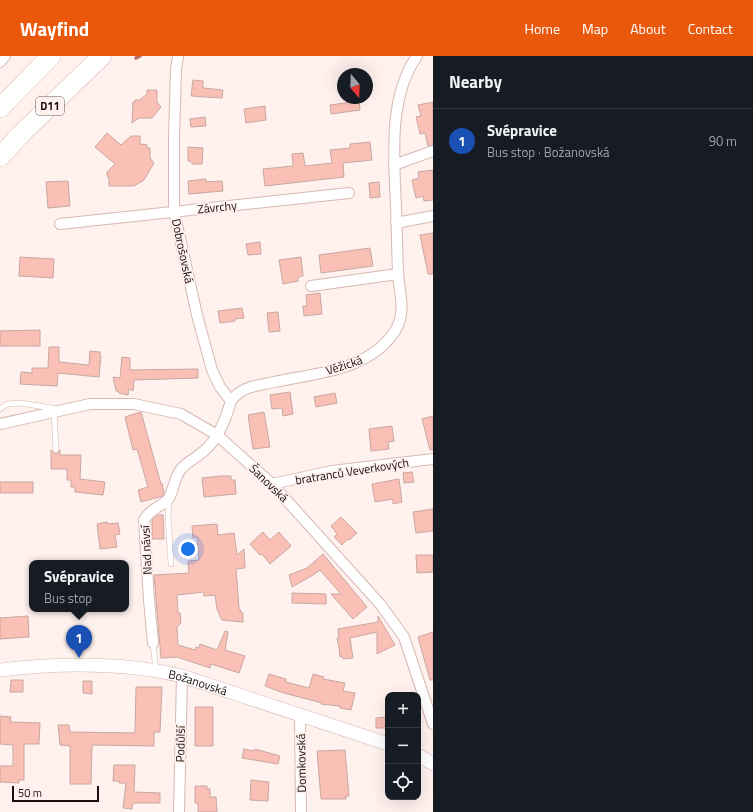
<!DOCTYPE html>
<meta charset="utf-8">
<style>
:root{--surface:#171b24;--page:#20242c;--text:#f1f3f6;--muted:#9ea1a6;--line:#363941;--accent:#ea580c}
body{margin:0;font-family:"Titillium Web",sans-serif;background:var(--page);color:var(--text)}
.controls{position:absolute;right:12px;bottom:12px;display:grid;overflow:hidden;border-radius:8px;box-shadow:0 4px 16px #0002}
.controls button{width:36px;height:36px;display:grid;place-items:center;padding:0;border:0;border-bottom:1px solid var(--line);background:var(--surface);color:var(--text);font:20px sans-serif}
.compass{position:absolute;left:337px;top:12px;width:36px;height:36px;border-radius:50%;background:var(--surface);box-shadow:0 4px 16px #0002;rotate:161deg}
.scale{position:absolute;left:12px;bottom:10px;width:87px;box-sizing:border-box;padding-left:4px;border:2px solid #190e0c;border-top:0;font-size:11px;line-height:14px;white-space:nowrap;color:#190e0c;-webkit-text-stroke:3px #fef1ee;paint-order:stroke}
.you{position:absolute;left:188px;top:493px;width:14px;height:14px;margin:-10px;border:3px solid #fff;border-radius:50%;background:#1a73e8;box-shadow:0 0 0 6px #1a73e833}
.badge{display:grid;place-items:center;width:26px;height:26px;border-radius:50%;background:var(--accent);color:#fff;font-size:13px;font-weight:700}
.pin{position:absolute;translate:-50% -33px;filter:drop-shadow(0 1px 2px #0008)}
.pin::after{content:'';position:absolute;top:21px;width:14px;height:12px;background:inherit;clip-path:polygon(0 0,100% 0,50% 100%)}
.popup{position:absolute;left:29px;top:504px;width:100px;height:52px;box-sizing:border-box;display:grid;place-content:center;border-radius:8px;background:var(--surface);filter:drop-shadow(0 1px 3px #0005);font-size:13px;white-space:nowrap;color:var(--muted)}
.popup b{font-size:15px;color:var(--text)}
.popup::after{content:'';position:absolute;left:50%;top:100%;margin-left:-8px;border:8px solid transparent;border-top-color:var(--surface)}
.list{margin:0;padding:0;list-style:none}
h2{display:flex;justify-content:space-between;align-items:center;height:52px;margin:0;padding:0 16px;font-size:17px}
h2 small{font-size:13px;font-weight:400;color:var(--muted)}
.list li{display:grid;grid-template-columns:26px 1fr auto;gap:12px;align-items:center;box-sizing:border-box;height:64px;padding:0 16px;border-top:1px solid var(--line)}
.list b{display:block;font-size:15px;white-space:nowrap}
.list p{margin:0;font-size:13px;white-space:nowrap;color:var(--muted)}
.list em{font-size:13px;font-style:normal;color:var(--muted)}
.icon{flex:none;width:22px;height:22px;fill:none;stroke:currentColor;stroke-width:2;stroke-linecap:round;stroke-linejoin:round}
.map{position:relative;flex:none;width:433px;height:756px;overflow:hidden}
header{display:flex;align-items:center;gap:24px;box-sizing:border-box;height:56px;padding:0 20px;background:var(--accent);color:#fff}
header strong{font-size:19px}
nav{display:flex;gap:22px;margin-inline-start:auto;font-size:14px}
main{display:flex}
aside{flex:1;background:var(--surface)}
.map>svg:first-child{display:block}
</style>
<header>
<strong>Wayfind</strong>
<nav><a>Home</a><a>Map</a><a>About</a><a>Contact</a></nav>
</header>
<main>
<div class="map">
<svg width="433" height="756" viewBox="0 0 433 756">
<rect width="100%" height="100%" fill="#fef1ee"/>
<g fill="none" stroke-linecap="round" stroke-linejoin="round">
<path stroke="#b36d63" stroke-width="3.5" d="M136 2 140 0"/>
</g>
<path fill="#fabfb5" stroke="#c8a8a2" d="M193 24 203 25V32L223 34 222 42 191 40Z
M147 34H157V46L161 51 152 62H139L132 67 133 46H135V44H140L147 38Z
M359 45 360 54 331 58 330 49Z
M433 46V89L428 90 425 77 420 78 416 61 421 60 418 49Z
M265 50 266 64 246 67 244 53Z
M205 61 206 70 191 71 190 63Z
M107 77 121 89 131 80H140V88L147 89V92H150V102L154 107 144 124 134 130H109V122L107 120V116L115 108 95 91Z
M370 86 372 104 343 107 344 121 265 130 263 113 293 110 292 98 303 97 305 110 332 107 330 94 350 92V88Z
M188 91 203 92 202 108H192V106L188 105Z
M433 114V144L424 145 423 140 416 142 412 124 419 122 418 116Z
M206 123V126L222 125 223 135 189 138 188 125Z
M68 125 70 150 48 152 46 126Z
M379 126 380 141 370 142 369 127Z
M433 177V218H428L420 179Z
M260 186 261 198 248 199 246 188Z
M370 192 373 210 321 217 319 199Z
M20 201 54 203 53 222 19 220Z
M301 201 303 220 298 221V225L283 228 279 204Z
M320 237 322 258 304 260 303 250H307L306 239Z
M242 252 244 262 235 263V265L220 267 218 255Z
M278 256 280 275 269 276 267 257Z
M40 274V290H0V275Z
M49 291H59V306L89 309 90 295 100 296V300H101L99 321 58 317 57 330 20 328 21 316 32 317V312H48Z
M122 301 130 302V314L198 313V322L134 324 133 335 129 333 128 339 119 337V336L116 335 113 321 120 322Z
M290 336 293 358 283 360 282 352 272 353 270 339Z
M335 337 337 347 316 351 314 341Z
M141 356 161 428 162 427 164 437 163 440 141 446 138 434 148 431 137 393 133 394 125 361Z
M264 356 270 391 253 393 248 359Z
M433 360V394H430L422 363Z
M392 370 394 385 388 386 389 393 371 395 369 373Z
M51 394 56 398 58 397 60 394V399H81L80 423 105 426 103 439 75 436V431H71V424H67V413H51Z
M412 416 414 426 404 427 403 417Z
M221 420H231V424H235L236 438 204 441 202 422Z
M399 423 402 446 393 448V443L375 446 372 428Z
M0 426H33V437H0Z
M433 453V475L416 477 413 456Z
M158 459H163L164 483H152V464Z
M341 461 357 477 349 484 348 483 342 489 334 481 337 478 331 470Z
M107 466V468L118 467 120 478 115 479 117 491 100 493 97 468Z
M217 468 218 479 234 477 237 499 244 493 245 512 236 513 239 552 243 558V566L222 564 217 553 215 539 204 540V536L177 539 178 557H180L181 567 177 571 178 589 195 594 196 591 199 592 200 588 217 594 225 575 228 576 225 594 245 600 239 617 211 608 210 612 177 601 161 602 154 519 189 517 188 505 199 504 197 481 193 482 192 470Z
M263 476 270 484 279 476 291 490 270 508 262 498 260 499 250 488Z
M323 498 367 551 353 563 331 538H341L320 514 313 519 292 531 289 519 307 512Z
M416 499H433V516L417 517Z
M292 537 326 538V548L292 547Z
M28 560 29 581 0 583V562Z
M378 560 395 589 377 598V576L350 582 353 602 343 603 342 600 340 601 339 592 337 582H339L338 573 378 566Z
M433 576V624H430L418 581Z
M269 618 286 623V626L309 632 313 618 324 621 323 623 345 627 343 635 355 637 351 654 340 652V650L321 648 322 647 284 637 265 630Z
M11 624H23V636H10Z
M83 625H92V638L83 637Z
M136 631H162L160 676H154V690L92 689 91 728H70V690L60 689 58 669H69L70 676 135 677Z
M195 651H213V690H195Z
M0 660 11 661 10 666 40 667 39 688H24V724H19V727L0 726V710H13V689L0 688Z
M388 661V672H376V662Z
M244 693 254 695 255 693 280 700 278 708 242 702Z
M345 694 349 740H346V743H321L317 695Z
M114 709H135L134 736 160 737V747H133L132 753 123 752 126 727H119V725H113Z
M251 724 269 726 268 745 250 744Z
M195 730H207V733H210V741H216L217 756H198V747H195Z"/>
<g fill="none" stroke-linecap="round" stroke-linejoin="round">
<g stroke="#d8b8b2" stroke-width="6">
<path id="service" d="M0 353 7 348 21 347 57 353
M54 356 56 394
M169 443 168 461 171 508
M153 587 156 614"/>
</g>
<g stroke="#d8b8b2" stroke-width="12">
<path id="minor" d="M0 6 5 0
M394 109 433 95
M396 167 433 160
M60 168 349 137
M311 230 398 218
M231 345C242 330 256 330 274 326 316 317 369 315 395 275 407 256 399 237 398 216 397 194 397 172 396 150 394 102 388 41 417 0
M0 368 90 348H134L181 358 217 379 272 428 380 548 404 581 433 668
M272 428 332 415 433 403
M153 587 149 544 144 464C151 451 164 450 169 442 174 433 174 422 181 413 188 405 198 401 205 394 219 382 226 362 231 345L220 331 212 314 197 259 174 155V82L176 13 178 0
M300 659 301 756
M179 756 182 620"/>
</g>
<g stroke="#d8b8b2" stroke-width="14">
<g id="tertiary">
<path id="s1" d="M0 614C60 607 123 606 182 620L388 688"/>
<path d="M418 699 433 708"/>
</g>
</g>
<g stroke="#d8b8b2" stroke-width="20">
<path id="motorway" d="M0 52 51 0
M0 101 22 77 102 0"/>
</g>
<use href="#service" stroke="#fff" stroke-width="5"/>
<use href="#minor" stroke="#fff" stroke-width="10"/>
<use href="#tertiary" stroke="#fff" stroke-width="13"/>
<use href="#motorway" stroke="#fff" stroke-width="19"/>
</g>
<g text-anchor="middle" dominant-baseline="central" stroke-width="3.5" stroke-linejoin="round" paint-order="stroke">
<rect fill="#fef1ee" stroke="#5e5250" stroke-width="1" x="36" y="41" width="28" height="18" rx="3"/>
<g font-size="11" font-weight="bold" fill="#190e0c">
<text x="50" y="50">D11</text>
</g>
<g font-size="12" fill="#190e0c" stroke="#fef1ee">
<text transform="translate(217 151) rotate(-6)">Závrchy</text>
<text transform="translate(183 195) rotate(78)">Dobrošovská</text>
<text transform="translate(344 309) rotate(-18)">Věžická</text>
<text transform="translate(352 415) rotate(-9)">bratranců Veverkových</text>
<text transform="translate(269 427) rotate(44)">Šanovská</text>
<text transform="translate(146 494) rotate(-93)">Nad návsí</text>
<text stroke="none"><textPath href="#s1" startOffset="200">Božanovská</textPath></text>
<text transform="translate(180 688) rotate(-89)">Podůlší</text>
<text transform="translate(301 707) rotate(-91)">Domkovská</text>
</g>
</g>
</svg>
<div class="controls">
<button>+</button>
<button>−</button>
<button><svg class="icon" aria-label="locate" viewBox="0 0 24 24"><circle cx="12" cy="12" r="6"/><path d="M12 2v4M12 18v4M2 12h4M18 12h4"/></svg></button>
</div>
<svg class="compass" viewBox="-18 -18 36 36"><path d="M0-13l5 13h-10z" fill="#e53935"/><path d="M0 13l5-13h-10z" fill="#9ea1a6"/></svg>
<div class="scale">50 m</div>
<div class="you"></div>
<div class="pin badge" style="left:79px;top:602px;background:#1a4fb4">1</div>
<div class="popup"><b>Svépravice</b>Bus stop</div>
</div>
<aside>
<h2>Nearby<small></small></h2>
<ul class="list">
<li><span class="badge" style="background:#1a4fb4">1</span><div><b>Svépravice</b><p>Bus stop · Božanovská</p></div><em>90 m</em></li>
</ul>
</aside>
</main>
